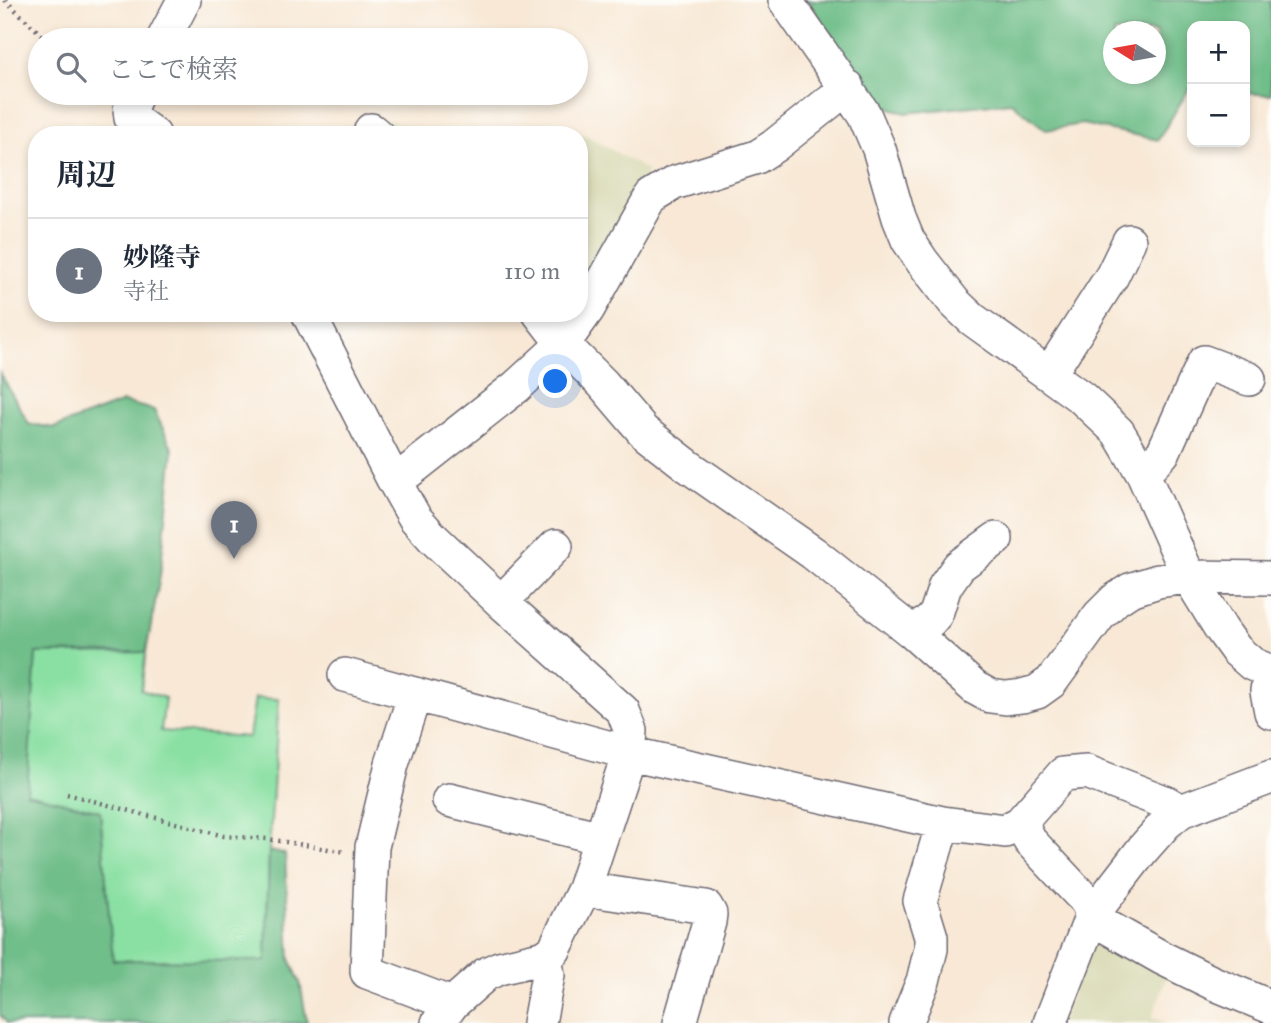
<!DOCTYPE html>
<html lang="ja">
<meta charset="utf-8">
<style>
:root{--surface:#fff;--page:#f2f2f3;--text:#1f2937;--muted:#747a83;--line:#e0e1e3;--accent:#1f6fb2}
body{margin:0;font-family:"IM FELL Great Primer","Noto Serif JP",serif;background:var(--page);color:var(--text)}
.controls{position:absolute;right:21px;top:21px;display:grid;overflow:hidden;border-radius:14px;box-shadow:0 4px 10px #0003}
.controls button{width:63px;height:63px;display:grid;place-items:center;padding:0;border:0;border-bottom:2px solid var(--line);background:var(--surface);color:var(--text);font:35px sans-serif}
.compass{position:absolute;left:1103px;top:21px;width:63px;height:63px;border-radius:50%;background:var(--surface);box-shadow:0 4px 10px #0003;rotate:281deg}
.you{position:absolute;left:556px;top:382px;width:24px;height:24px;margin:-18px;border:5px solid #fff;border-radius:50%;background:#1a73e8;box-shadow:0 0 0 10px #1a73e833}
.badge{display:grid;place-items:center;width:46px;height:46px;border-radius:50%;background:var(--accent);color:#fff;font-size:23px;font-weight:700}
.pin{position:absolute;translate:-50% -58px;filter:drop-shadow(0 2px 4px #0008)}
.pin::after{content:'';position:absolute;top:37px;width:24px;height:21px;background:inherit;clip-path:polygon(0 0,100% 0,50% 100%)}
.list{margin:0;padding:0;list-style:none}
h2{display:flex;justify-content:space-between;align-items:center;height:91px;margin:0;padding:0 28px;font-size:30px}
h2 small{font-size:23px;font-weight:400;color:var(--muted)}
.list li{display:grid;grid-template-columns:46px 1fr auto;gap:21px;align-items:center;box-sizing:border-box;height:105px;padding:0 28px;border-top:2px solid var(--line)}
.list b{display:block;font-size:26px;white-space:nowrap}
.list p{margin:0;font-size:23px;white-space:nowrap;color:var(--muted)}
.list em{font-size:23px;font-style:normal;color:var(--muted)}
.icon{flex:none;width:38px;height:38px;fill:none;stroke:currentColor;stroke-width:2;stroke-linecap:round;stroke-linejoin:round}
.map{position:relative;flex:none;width:1271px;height:1023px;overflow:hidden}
.search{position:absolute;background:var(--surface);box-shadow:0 4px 10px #0003;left:28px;top:28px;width:560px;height:77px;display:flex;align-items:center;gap:18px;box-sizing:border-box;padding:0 24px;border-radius:38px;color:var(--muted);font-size:26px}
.panel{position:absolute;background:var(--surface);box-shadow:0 4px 10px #0003;left:28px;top:126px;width:560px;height:196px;border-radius:28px}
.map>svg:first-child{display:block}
</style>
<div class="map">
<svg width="1271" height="1023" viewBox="0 0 1271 1023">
<rect width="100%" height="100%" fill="#fdfcf7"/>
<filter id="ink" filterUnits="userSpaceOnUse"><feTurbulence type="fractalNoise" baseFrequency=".0143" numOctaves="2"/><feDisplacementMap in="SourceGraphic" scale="14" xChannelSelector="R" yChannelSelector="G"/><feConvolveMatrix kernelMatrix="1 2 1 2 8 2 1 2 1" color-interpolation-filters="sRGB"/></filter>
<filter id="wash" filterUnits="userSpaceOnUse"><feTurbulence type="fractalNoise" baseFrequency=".00686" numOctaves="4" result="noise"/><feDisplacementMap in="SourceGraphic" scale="28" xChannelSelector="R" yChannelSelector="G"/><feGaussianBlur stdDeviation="1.57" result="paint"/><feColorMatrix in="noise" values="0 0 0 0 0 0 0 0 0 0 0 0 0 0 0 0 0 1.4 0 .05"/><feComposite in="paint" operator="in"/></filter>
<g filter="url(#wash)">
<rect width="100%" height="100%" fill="#f8e8d5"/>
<path fill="#ddddbc" d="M389 120 434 133 586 135 648 171 579 291V135H386L382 130Z
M1095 928 1170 968 1152 1017 1166 1023H1062Z"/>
<path fill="#8ae0a3" stroke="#56816f" stroke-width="2" d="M146 652 141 690 165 698 161 731 249 737 255 698 279 699 269 851 266 962 112 960 100 811 26 793 36 653Z"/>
<path fill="#6fbe89" stroke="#487062" stroke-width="2" fill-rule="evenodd" d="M807 0H1271V95L1245 93V26H1192V89H1189L1158 140 1082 124 1046 130 1011 102 906 113 878 104ZM1114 32H1156V74H1114Z
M0 373 29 424 54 428 123 402 154 410 173 450 160 576 146 652 36 653 27 793 100 811 113 960 266 961 269 851 285 854 290 959 300 982 307 1023H7L0 1015Z"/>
</g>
<g filter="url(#ink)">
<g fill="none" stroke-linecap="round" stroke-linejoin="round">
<g stroke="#6d6771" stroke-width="36">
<path id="minor" d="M785 0 864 114 879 149 899 218 908 240 922 261 954 302 972 319 1082 398 1118 432 1143 474 1189 577 1221 629 1236 650 1252 664 1271 672
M163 40 184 0
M137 93 130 109 131 118 154 135
M371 130 377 135
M308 313 393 479 415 518 434 539 501 602 623 711 631 731 629 753 584 889 554 950 545 957 499 968 486 974 452 1004 438 1023
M539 313 563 344 603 384 643 431 688 466 813 553 912 632 975 688 990 696 1006 698 1022 696 1037 692 1051 682 1099 616 1115 600 1130 590 1158 581 1189 577 1271 578
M1050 373 1112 276 1129 241
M1143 474 1163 453 1204 362 1249 379
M393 479 408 472 516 387 563 344 588 309 651 197 674 183 757 157 774 146 848 87
M501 602 556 546
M912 632 930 621 936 614 945 586 959 566 996 539
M1270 671 1267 691 1271 712
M345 675 629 753 943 823 1005 831 1020 823 1063 774 1087 772 1167 803 1181 811
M415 694 392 764 372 847 367 972 452 1004
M449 800 601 838
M1020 823 1030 841 1087 902 1092 915 1102 924 1162 958 1213 983 1271 1007
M584 889 706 907 710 914 709 922 680 1023
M539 1023 548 975 545 957
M906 1023 923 981 931 949V937L920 901 943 823
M1050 1023 1092 915 1143 849 1166 823 1181 811 1271 777"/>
</g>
<path stroke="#6d6771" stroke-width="4.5" stroke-dasharray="2 5" stroke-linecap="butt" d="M5 0 47 40
M67 794 224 836 268 839 346 852"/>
<use href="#minor" stroke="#fff" stroke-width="33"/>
</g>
</g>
</svg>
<div class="controls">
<button>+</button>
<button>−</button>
</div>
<svg class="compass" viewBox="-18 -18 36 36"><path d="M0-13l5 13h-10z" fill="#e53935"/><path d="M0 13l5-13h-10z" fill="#747a83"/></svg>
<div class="you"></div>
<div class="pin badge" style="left:234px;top:559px;background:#6b7280">1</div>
<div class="search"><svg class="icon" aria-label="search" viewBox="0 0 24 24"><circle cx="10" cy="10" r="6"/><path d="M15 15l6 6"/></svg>ここで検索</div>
<section class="panel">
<h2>周辺<small></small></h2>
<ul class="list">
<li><span class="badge" style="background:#6b7280">1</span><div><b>妙隆寺</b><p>寺社</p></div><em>110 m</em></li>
</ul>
</section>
</div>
